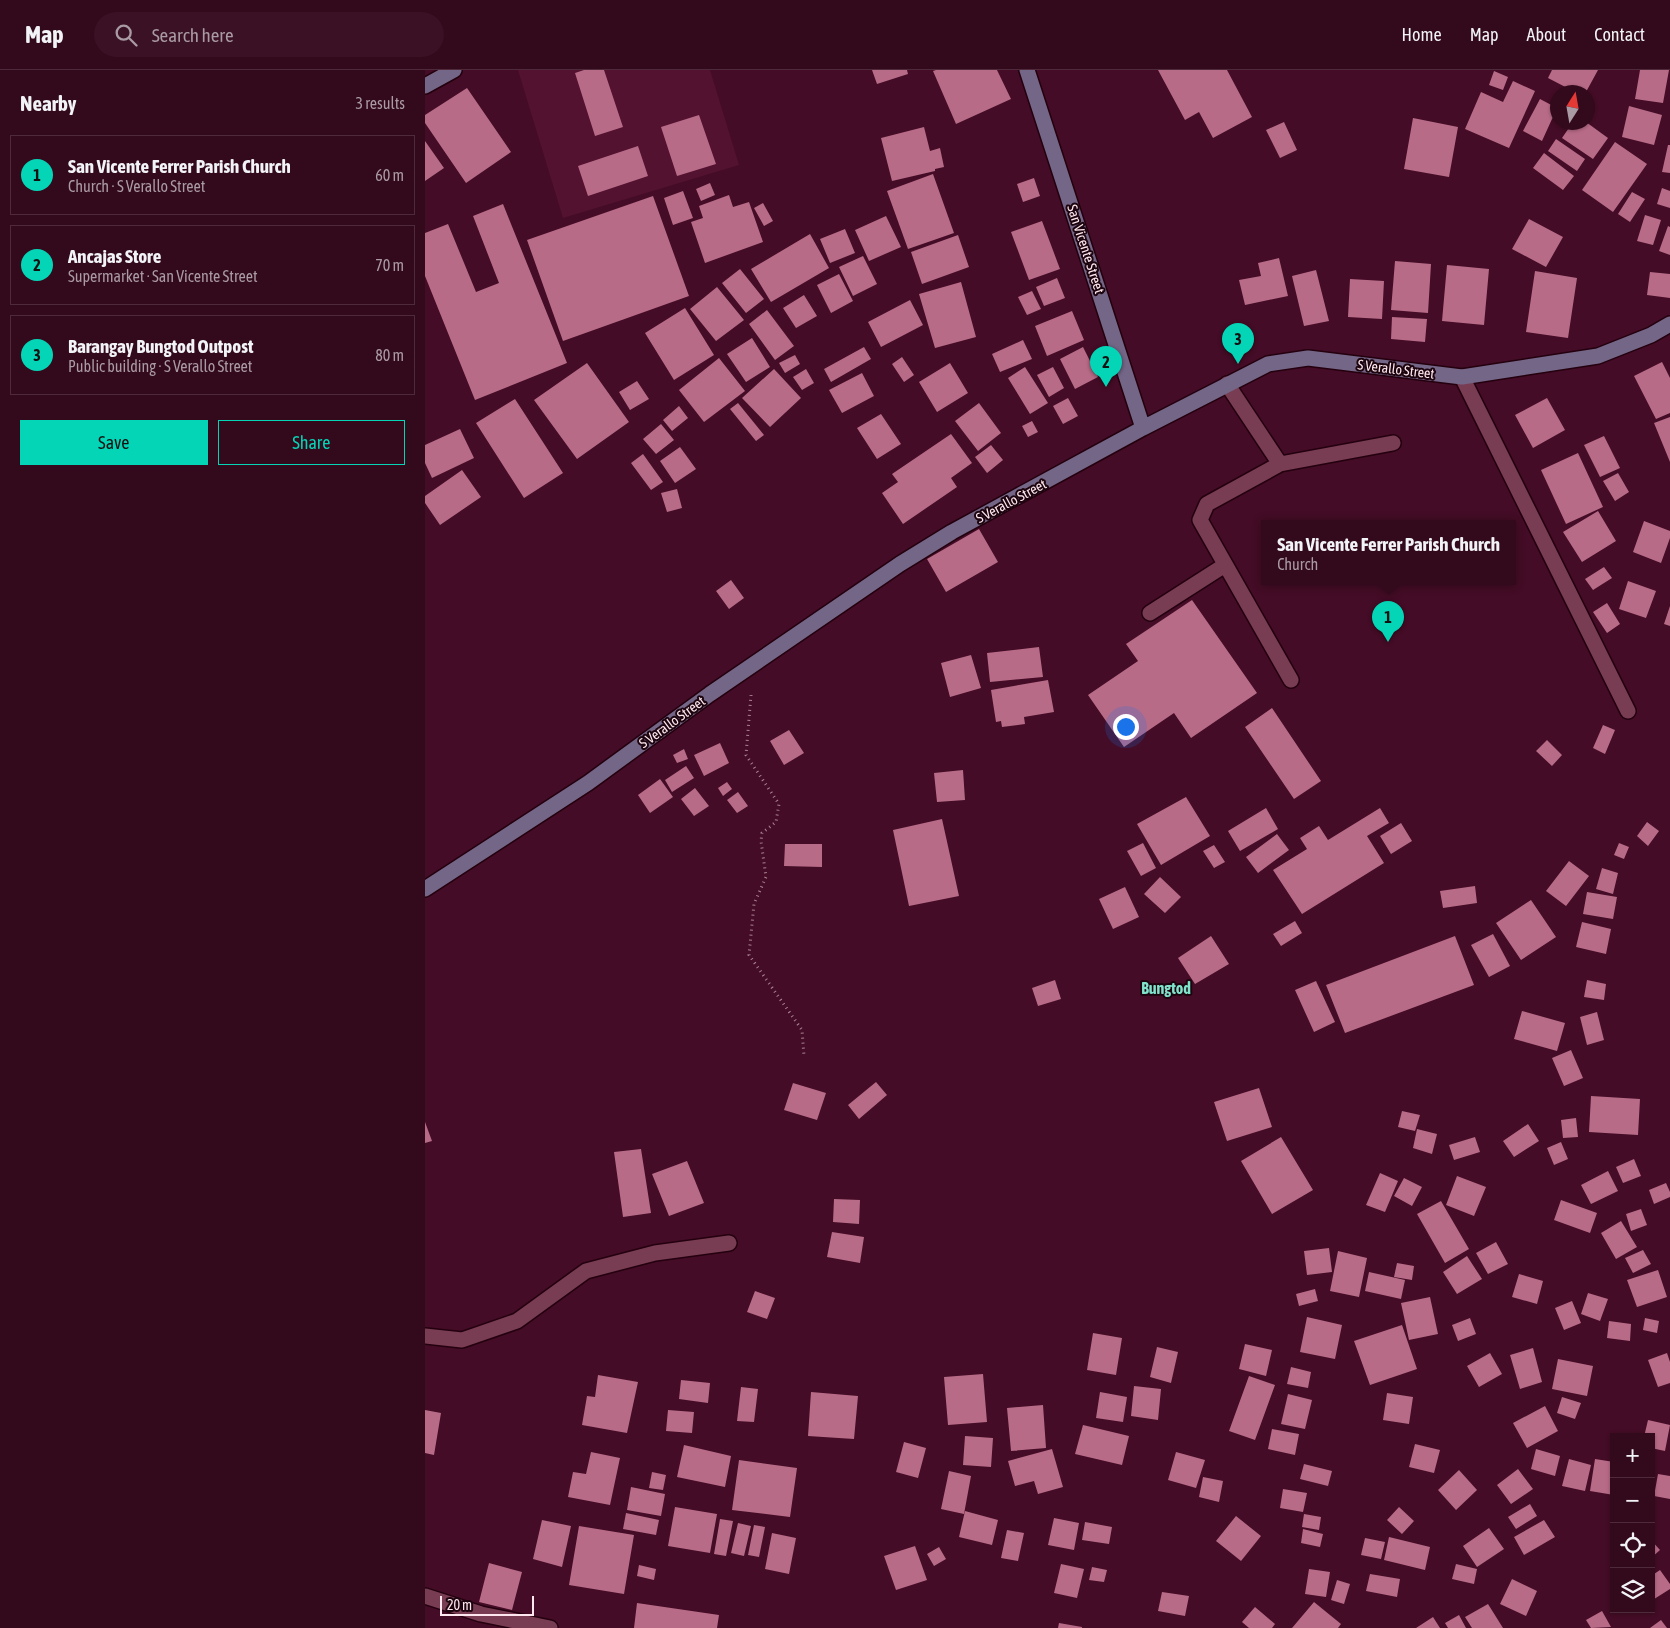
<!DOCTYPE html>
<meta charset="utf-8">
<style>
:root{--surface:#33091c;--page:#3b1225;--text:#f1f3f6;--muted:#a99aa3;--line:#4e2a3b;--accent:#04d5b6}
body{margin:0;font-family:"Asap Condensed",sans-serif;background:var(--page);color:var(--text)}
.controls{position:absolute;right:15px;bottom:15px;display:grid;overflow:hidden;border-radius:0px;box-shadow:0 1px 4px #0004}
.controls button{width:45px;height:45px;display:grid;place-items:center;padding:0;border:0;border-bottom:1px solid var(--line);background:var(--surface);color:var(--text);font:25px sans-serif}
.compass{position:absolute;left:1125px;top:15px;width:45px;height:45px;border-radius:50%;background:var(--surface);box-shadow:0 1px 4px #0004;rotate:11deg}
.scale{position:absolute;left:15px;bottom:12px;width:94px;box-sizing:border-box;padding-left:5px;border:2px solid #fee7ee;border-top:0;font-size:14px;line-height:18px;white-space:nowrap;color:#fee7ee;-webkit-text-stroke:4px #1d050f;paint-order:stroke}
.you{position:absolute;left:700px;top:656px;width:18px;height:18px;margin:-12px;border:4px solid #fff;border-radius:50%;background:#1a73e8;box-shadow:0 0 0 8px #1a73e833}
.badge{display:grid;place-items:center;width:32px;height:32px;border-radius:50%;background:var(--accent);color:#111;font-size:16px;font-weight:700}
.pin{position:absolute;translate:-50% -41px;filter:drop-shadow(0 1px 2px #0008)}
.pin::after{content:'';position:absolute;top:26px;width:18px;height:15px;background:inherit;clip-path:polygon(0 0,100% 0,50% 100%)}
.popup{position:absolute;left:836px;top:450px;width:255px;height:65px;box-sizing:border-box;display:grid;place-content:center;border-radius:0px;background:var(--surface);filter:drop-shadow(0 1px 4px #0005);font-size:16px;white-space:nowrap;color:var(--muted)}
.popup b{font-size:19px;color:var(--text)}
.popup::after{content:'';position:absolute;left:50%;top:100%;margin-left:-10px;border:10px solid transparent;border-top-color:var(--surface)}
.list{margin:0;padding:0;list-style:none}
h2{display:flex;justify-content:space-between;align-items:center;height:65px;margin:0;padding:0 20px;font-size:21px}
h2 small{font-size:16px;font-weight:400;color:var(--muted)}
.list li{display:grid;grid-template-columns:32px 1fr auto;gap:15px;align-items:center;box-sizing:border-box;height:80px;margin:0 10px 10px;padding:0 10px;border:1px solid var(--line);border-radius:0px}
.list b{display:block;font-size:19px;white-space:nowrap}
.list p{margin:0;font-size:16px;white-space:nowrap;color:var(--muted)}
.list em{font-size:16px;font-style:normal;color:var(--muted)}
.actions{display:flex;gap:10px;padding:15px 20px}
.actions a{flex:1;padding:11px 0;border:1px solid var(--accent);border-radius:0px;text-align:center;font-size:18px;color:var(--accent)}
.actions .main{background:var(--accent);color:#111}
.icon{flex:none;width:28px;height:28px;fill:none;stroke:currentColor;stroke-width:2;stroke-linecap:round;stroke-linejoin:round}
.map{position:relative;flex:none;width:1245px;height:1558px;overflow:hidden}
header{display:flex;align-items:center;gap:30px;box-sizing:border-box;height:70px;padding:0 25px;background:var(--surface);border-bottom:1px solid var(--line)}
header strong{font-size:24px}
nav{display:flex;gap:28px;margin-inline-start:auto;font-size:18px}
.search{width:350px;height:45px;background:var(--page);display:flex;align-items:center;gap:12px;box-sizing:border-box;padding:0 18px;border-radius:28px;color:var(--muted);font-size:19px}
main{display:flex}
aside{flex:1;background:var(--surface)}
.map>svg:first-child{display:block}
</style>
<header>
<strong>Map</strong>
<div class="search"><svg class="icon" aria-label="search" viewBox="0 0 24 24"><circle cx="10" cy="10" r="6"/><path d="M15 15l6 6"/></svg>Search here</div>
<nav><a>Home</a><a>Map</a><a>About</a><a>Contact</a></nav>
</header>
<main>
<aside>
<h2>Nearby<small>3 results</small></h2>
<ul class="list">
<li><span class="badge">1</span><div><b>San Vicente Ferrer Parish Church</b><p>Church · S Verallo Street</p></div><em>60 m</em></li>
<li><span class="badge">2</span><div><b>Ancajas Store</b><p>Supermarket · San Vicente Street</p></div><em>70 m</em></li>
<li><span class="badge">3</span><div><b>Barangay Bungtod Outpost</b><p>Public building · S Verallo Street</p></div><em>80 m</em></li>
</ul>
<div class="actions"><a class="main">Save</a><a>Share</a></div>
</aside>
<div class="map">
<svg width="1245" height="1558" viewBox="0 0 1245 1558">
<rect width="100%" height="100%" fill="#440c26"/>
<path fill="#521230" d="M93 0H285L314 95 138 148Z"/>
<path fill="#b86b87" d="M159 0H179L198 57 170 66 150 3Z
M447 0H482L483 4 452 14Z
M511 0H572L586 29 531 54 508 1Z
M733 0H802L827 47 788 68 774 42 760 50Z
M1127 0H1173L1161 22H1150L1123 8Z
M1215 0H1244L1238 33 1210 29Z
M1069 1 1083 7 1078 20 1064 15Z
M1088 11 1110 21 1084 78 1040 59 1056 22 1078 32Z
M42 18 86 82 41 113 0 53V45Z
M1115 29 1132 38 1117 71 1098 61Z
M1204 36 1237 45 1229 75 1197 67Z
M274 45 291 94 252 106 236 57Z
M988 48 1033 57 1024 107 979 99Z
M859 52 872 80 855 88 841 60Z
M1148 52H1161L1183 68 1168 89 1137 68Z
M499 57 505 81 515 78 519 97 510 99V101L467 111 456 68Z
M1131 69 1160 89 1152 101 1123 81Z
M0 71 19 98 0 111Z
M1190 72 1222 94 1188 142 1157 120Z
M1243 75H1245V103L1237 102Z
M213 76 223 106 163 126 153 96Z
M1119 83 1149 106 1138 120 1108 98Z
M508 104 529 163 483 179 462 121Z
M609 108 615 126 598 132 592 114Z
M285 113 290 125 276 131 271 119Z
M1237 118 1245 121V138L1232 134Z
M258 121 268 148 248 155 239 128Z
M1207 122 1220 129 1205 152 1193 144Z
M304 125 308 137 324 132 338 172 280 193 266 152 278 148 274 136Z
M228 126 264 226 138 271 102 170Z
M338 133 348 151 339 156 329 138Z
M78 134 142 293 50 330 0 206V163L23 154 51 222 74 213 48 146Z
M1220 145 1236 150 1228 175 1212 171Z
M461 146 476 177 444 191 430 160Z
M1104 149 1138 167 1121 197 1087 179Z
M617 151 635 199 604 210 586 162Z
M1243 156 1245 157V185L1234 181Z
M420 159 430 183 405 193 395 169Z
M385 164 404 198 346 232 326 199Z
M533 165 544 197 497 214 486 182Z
M438 186 452 214 428 226 414 197Z
M854 188 863 226 820 235 814 210 836 206 833 193Z
M970 191 1006 194 1003 243 966 240Z
M1022 195 1064 199 1059 255 1017 251Z
M315 199 339 229 321 243 297 213Z
M891 200 904 251 879 256 867 206Z
M1110 201 1152 208 1143 268 1101 262Z
M1225 202 1245 204V228L1222 225Z
M414 204 428 231 406 243 392 215Z
M632 208 640 228 619 236 611 217Z
M925 209 959 211 957 249 923 247Z
M536 212 551 267 510 278 494 224Z
M292 217 319 250 291 271 265 239Z
M607 221 616 239 602 245 593 227Z
M379 225 392 246 371 258 358 238Z
M485 230 498 255 456 277 443 252Z
M260 238 289 285 249 310 220 263Z
M342 240 369 276 350 290 324 254Z
M647 241 659 270 622 286 610 256Z
M967 247 1002 249 1000 272 966 269Z
M327 268 345 297 321 312 302 284Z
M598 270 607 289 575 302 567 284Z
M439 277 446 289 406 312 399 299Z
M658 277 673 307 650 319 635 289Z
M370 285 375 294 360 303 354 293Z
M477 287 489 305 479 312 467 294Z
M294 288 320 321 279 352 254 320Z
M1237 292 1245 308V343L1231 349 1209 306Z
M162 293 204 352 152 389 109 330Z
M525 293 543 323 512 342 494 312Z
M600 297 623 333 605 344 583 308Z
M628 297 639 318 624 327 612 305Z
M349 299 376 328 345 357 317 328Z
M381 299 389 313 377 320 368 307Z
M437 303 449 326 417 343 404 320Z
M212 311 224 329 205 340 194 322Z
M643 328 653 346 638 354 628 336Z
M1122 328 1140 360 1108 378 1090 345Z
M90 329 138 403 99 428 51 353Z
M313 333 339 365 331 371 305 339Z
M554 333 576 363 553 381 530 351Z
M254 336 263 348 247 361 238 350Z
M456 344 476 374 452 389 432 358Z
M1245 347V392L1229 353Z
M607 351 613 362 603 367 597 356Z
M236 354 249 370 231 384 218 369Z
M35 359 49 388 7 408 0 393V375Z
M526 364 547 393 526 408 532 417 478 454 457 423 473 412 467 404Z
M1179 366 1195 398 1175 407 1159 375Z
M566 375 578 390 562 403 550 387Z
M255 377 271 399 250 413 235 391Z
M1153 383 1178 437 1141 454 1116 400Z
M218 384 238 412 226 420 206 393Z
M37 400 56 427 15 455 0 433V426Z
M1193 403 1204 422 1190 431 1178 411Z
M252 419 257 438 242 442 236 423Z
M1173 441 1191 471 1157 492 1138 462Z
M1219 451 1245 461V468L1236 493 1208 482Z
M554 459 573 492 521 522 502 489Z
M1179 497 1187 508 1168 520 1160 509Z
M306 510 319 528 304 539 291 521Z
M1203 511 1231 521 1221 548 1194 539Z
M767 530 832 623 766 668 749 643 699 677 663 625 713 591 701 574Z
M1182 533 1195 554 1182 563 1168 542Z
M1245 536V556L1239 554Z
M614 577 618 607 565 612 562 583Z
M546 585 556 618 525 627 516 593Z
M623 610 629 642 599 647 600 654 577 657 576 651 571 652 566 620Z
M847 638 896 711 869 729 820 657Z
M1178 655 1190 660 1180 684 1168 678Z
M364 660 379 683 359 695 345 671Z
M1122 670 1137 685 1127 696 1111 681Z
M295 673 304 693 279 706 269 685Z
M259 679 263 689 252 693 248 685Z
M261 696 269 708 247 722 240 710Z
M538 700 540 730 512 732 509 703Z
M235 709 248 727 225 743 213 725Z
M302 712 307 719 298 726 293 718Z
M270 718 284 736 269 746 256 729Z
M313 722 323 736 312 743 302 730Z
M761 727 785 766 736 795 712 754Z
M841 738 853 759 815 781 803 761Z
M955 738 964 753 942 766 959 793 877 844 848 800 882 779 875 768 894 756 903 770Z
M517 749 534 826 484 836 468 760Z
M1222 752 1234 761 1223 776 1212 766Z
M976 753 987 771 966 784 955 766Z
M852 764 864 780 833 803 821 787Z
M718 773 731 798 716 806 702 781Z
M1194 773 1204 777 1199 789 1189 785Z
M360 774H397V797L359 796Z
M789 775 800 792 789 798 778 781Z
M1144 791 1164 806 1141 836 1121 821Z
M1177 798 1193 803 1188 824 1171 819Z
M735 807 756 827 740 843 719 824Z
M1050 816 1052 833 1018 838 1015 821Z
M700 817 714 847 688 859 674 829Z
M1162 822 1192 827 1188 849 1158 844Z
M1106 830 1131 867 1096 890 1071 853Z
M870 851 877 863 856 876 848 864Z
M1157 852 1186 859 1181 884 1151 877Z
M1068 864 1085 896 1064 907 1046 875Z
M786 866 804 894 770 914 753 888Z
M1030 866 1049 915 920 963 901 915Z
M630 910 636 929 613 936 607 918Z
M1162 910 1181 914 1179 930 1159 927Z
M891 911 910 952 889 962 870 920Z
M1097 941 1140 953 1132 981 1089 969Z
M1172 942 1179 970 1162 975 1155 947Z
M1146 980 1158 1008 1139 1016 1127 988Z
M451 1012 462 1025 434 1049 423 1035Z
M368 1013 401 1023 392 1050 359 1040Z
M834 1018 847 1057 802 1071 789 1032Z
M1166 1026 1215 1029 1213 1065 1164 1062Z
M977 1041 995 1045 990 1061 973 1057Z
M1151 1048 1153 1067 1138 1068 1136 1050Z
M0 1052 7 1071 0 1073Z
M1103 1054 1114 1071 1089 1087 1078 1071Z
M992 1059 1012 1064 1007 1084 988 1078Z
M856 1067 888 1120 847 1144 816 1091Z
M1050 1067 1055 1082 1029 1090 1024 1075Z
M1136 1072 1143 1089 1129 1095 1122 1078Z
M216 1079 226 1143 198 1147 189 1082Z
M1209 1089 1216 1106 1198 1113 1191 1097Z
M262 1091 279 1133 244 1146 227 1104Z
M1183 1101 1193 1121 1166 1134 1156 1115Z
M955 1103 973 1111 960 1142 941 1135Z
M1032 1106 1061 1117 1049 1146 1021 1135Z
M979 1108 997 1117 987 1136 969 1126Z
M1241 1113 1245 1122V1127L1229 1134 1224 1120Z
M409 1129 435 1130 434 1154 408 1152Z
M1136 1130 1172 1143 1165 1163 1129 1150Z
M1016 1131 1044 1179 1020 1193 992 1144Z
M1216 1139 1222 1155 1206 1161 1201 1144Z
M1196 1151 1212 1177 1191 1189 1176 1163Z
M407 1162 439 1167 435 1193 402 1187Z
M1071 1172 1083 1194 1063 1204 1051 1183Z
M904 1178 907 1202 882 1205 879 1181Z
M1218 1180 1226 1194 1208 1203 1200 1188Z
M913 1181 942 1188 934 1227 905 1221Z
M1042 1186 1057 1209 1032 1224 1018 1202Z
M972 1193 989 1196 987 1210 969 1207Z
M1233 1200 1242 1227 1212 1237 1202 1210Z
M944 1202 980 1210 976 1229 940 1221Z
M1094 1204 1118 1211 1112 1234 1087 1227Z
M890 1219 893 1231 874 1236 871 1224Z
M330 1221 350 1228 342 1249 322 1242Z
M1163 1223 1183 1229 1175 1251 1156 1244Z
M1005 1227 1013 1264 984 1270 976 1233Z
M1147 1231 1156 1253 1139 1260 1130 1238Z
M882 1247 917 1255 910 1289 875 1282Z
M1045 1248 1051 1264 1033 1271 1027 1255Z
M1220 1248 1234 1251 1232 1263 1218 1260Z
M1184 1251 1206 1254 1205 1271 1182 1268Z
M977 1255 992 1299 945 1315 929 1271Z
M668 1263 697 1268 691 1305 662 1300Z
M820 1274 847 1280 841 1306 814 1299Z
M732 1277 753 1282 746 1313 725 1307Z
M1108 1278 1117 1312 1095 1319 1085 1285Z
M1065 1283 1077 1304 1054 1317 1042 1296Z
M1242 1283 1245 1292V1313L1233 1317 1223 1290Z
M1133 1289 1168 1296 1162 1326 1127 1319Z
M866 1297 886 1302 883 1318 862 1314Z
M558 1304 562 1352 523 1355 519 1307Z
M173 1305 213 1312 202 1363 157 1355 162 1326 170 1327Z
M824 1306 850 1315 830 1370 804 1361Z
M256 1310 285 1313 283 1333 254 1329Z
M709 1316 736 1319 733 1350 706 1346Z
M316 1317 333 1319 329 1352 312 1351Z
M386 1322 433 1326 429 1369 383 1366Z
M675 1322 702 1327 698 1352 671 1348Z
M962 1323 988 1327 984 1354 958 1350Z
M863 1324 887 1330 880 1359 856 1354Z
M1137 1327 1156 1333 1150 1349 1132 1343Z
M618 1335 621 1378 586 1381 582 1338Z
M1120 1336 1133 1361 1102 1378 1088 1353Z
M0 1340 16 1343 9 1385 0 1383Z
M243 1340 269 1342 267 1363 241 1361Z
M1223 1350 1245 1355 1240 1381 1226 1378V1367H1219Z
M658 1355 704 1366 697 1395 650 1384Z
M847 1359 874 1364 870 1385 843 1379Z
M540 1366 568 1368 566 1397 538 1395Z
M479 1372 501 1378 493 1408 471 1402Z
M990 1374 1015 1380 1009 1403 984 1397Z
M259 1375 306 1386 300 1417 252 1407Z
M627 1379 638 1417 613 1424 609 1411 590 1416 583 1391Z
M1111 1379 1135 1386 1130 1406 1106 1399Z
M166 1382 195 1388 185 1435 143 1427 148 1402 161 1404Z
M751 1382 780 1390 771 1418 743 1410Z
M1144 1389 1166 1395 1160 1421 1137 1416Z
M1170 1389 1189 1392V1425L1165 1421Z
M314 1390 372 1398 365 1447 307 1440Z
M879 1394 907 1401 903 1416 875 1409Z
M1093 1399 1108 1419 1086 1434 1072 1415Z
M1034 1400 1052 1420 1031 1440 1013 1420Z
M524 1401 546 1406 539 1444 516 1439Z
M227 1402 241 1405 238 1420 224 1418Z
M1233 1404 1245 1406V1429L1229 1426Z
M778 1407 798 1411 794 1432 774 1427Z
M206 1417 240 1424 236 1446 202 1440Z
M858 1419 882 1423 878 1442 855 1438Z
M1105 1434 1112 1446 1091 1459 1083 1447Z
M250 1437 292 1444 285 1483 243 1476Z
M974 1437 989 1451 977 1464 962 1450Z
M540 1441 573 1450 567 1475 534 1467Z
M201 1443 234 1450 231 1465 198 1459Z
M879 1444 896 1447 894 1460 877 1457Z
M811 1446 836 1466 816 1491 791 1471Z
M629 1448 654 1453 649 1480 623 1475Z
M295 1449 308 1451 301 1486 289 1484Z
M117 1450 146 1456 137 1497 108 1489Z
M1119 1450 1130 1467 1099 1485 1089 1467Z
M660 1452 687 1457 684 1474 657 1470Z
M313 1453 326 1456 319 1486 306 1483Z
M329 1455 340 1457 334 1487 323 1485Z
M154 1456 209 1465 199 1524 144 1515Z
M1064 1458 1079 1479 1052 1497 1038 1476Z
M878 1459 898 1464 895 1477 876 1473Z
M582 1460 599 1463 593 1491 576 1488Z
M347 1463 371 1468 364 1504 340 1499Z
M964 1467 1005 1477 1000 1500 959 1490Z
M940 1468 960 1472 956 1489 936 1485Z
M1226 1470 1235 1480 1226 1488Z
M490 1476 502 1510 471 1520 459 1486Z
M514 1477 521 1489 509 1496 502 1484Z
M64 1493 97 1502 87 1540 54 1532Z
M636 1494 659 1499 652 1528 629 1523Z
M1031 1494 1052 1499 1049 1514 1027 1509Z
M214 1495 231 1499 229 1510 212 1506Z
M667 1497 682 1500 679 1512 664 1510Z
M884 1499 905 1502 901 1527 880 1524Z
M1235 1500 1245 1514V1519L1226 1531V1506Z
M945 1504 975 1509 972 1527 941 1521Z
M1087 1509 1112 1521 1101 1546 1075 1534Z
M912 1510 925 1514 919 1534 906 1530Z
M737 1522 764 1526 760 1546 733 1541Z
M889 1532 916 1554 913 1558H867Z
M212 1533 294 1545 292 1558H209Z
M1063 1534 1078 1558H1047L1040 1547Z
M830 1537 850 1554 847 1558H824L817 1552Z
M1177 1541 1186 1557 1166 1558 1161 1550Z
M1034 1545 1041 1558H1023L1020 1553Z
M1008 1547 1015 1558H991Z
M1236 1550 1242 1558H1225Z
M634 1553 657 1557V1558H633Z"/>
<g fill="none" stroke-linecap="round" stroke-linejoin="round">
<g stroke="#24000f" stroke-width="18">
<path id="lane" d="M1037 307 1203 641
M802 314 855 394
M725 543 800 495
M866 610 775 450 782 434 855 394 968 373"/>
</g>
<g stroke="#24000f" stroke-width="18">
<path id="street" d="M0 1266 37 1270 92 1251 161 1201 230 1183 304 1173
M0 1526 56 1544 125 1558"/>
</g>
<g stroke="#24000f" stroke-width="18">
<path id="secondary" d="M602 0 718 358
M0 16 29 0
M0 819 163 713 285 624 475 494 527 462 718 358 843 294 883 288 1037 307 1173 286 1226 265 1245 254"/>
</g>
<path stroke="#aa8494" stroke-width="3" stroke-dasharray="1 4" stroke-linecap="butt" d="M326 625 321 685 354 734 351 752 337 763 336 771 341 807 329 834 324 885 377 960 379 986"/>
<use href="#lane" stroke="#783c53" stroke-width="15"/>
<use href="#street" stroke="#783c53" stroke-width="15"/>
<use href="#secondary" stroke="#746687" stroke-width="15"/>
</g>
<g text-anchor="middle" dominant-baseline="central" stroke-width="4" stroke-linejoin="round" paint-order="stroke">
<g font-size="14" fill="#fee7ee" stroke="#1d050f">
<text transform="translate(661 179) rotate(72)">San Vicente Street</text>
<text transform="translate(971 299) rotate(7)">S Verallo Street</text>
<text transform="translate(586 431) rotate(-28)">S Verallo Street</text>
<text transform="translate(247 652) rotate(-36)">S Verallo Street</text>
</g>
<g font-size="16" font-weight="bold" fill="#80e4cd" stroke="#1d050f">
<text x="741" y="918">Bungtod</text>
</g>
</g>
</svg>
<div class="controls">
<button>+</button>
<button>−</button>
<button><svg class="icon" aria-label="locate" viewBox="0 0 24 24"><circle cx="12" cy="12" r="6"/><path d="M12 2v4M12 18v4M2 12h4M18 12h4"/></svg></button>
<button><svg class="icon" aria-label="layers" viewBox="0 0 24 24"><path d="M12 4l9 5-9 5-9-5zM3 14l9 5 9-5"/></svg></button>
</div>
<svg class="compass" viewBox="-18 -18 36 36"><path d="M0-13l5 13h-10z" fill="#e53935"/><path d="M0 13l5-13h-10z" fill="#a99aa3"/></svg>
<div class="scale">20 m</div>
<div class="you"></div>
<div class="pin badge" style="left:963px;top:572px">1</div>
<div class="popup"><b>San Vicente Ferrer Parish Church</b>Church</div>
<div class="pin badge" style="left:681px;top:317px">2</div>
<div class="pin badge" style="left:813px;top:294px">3</div>
</div>
</main>
